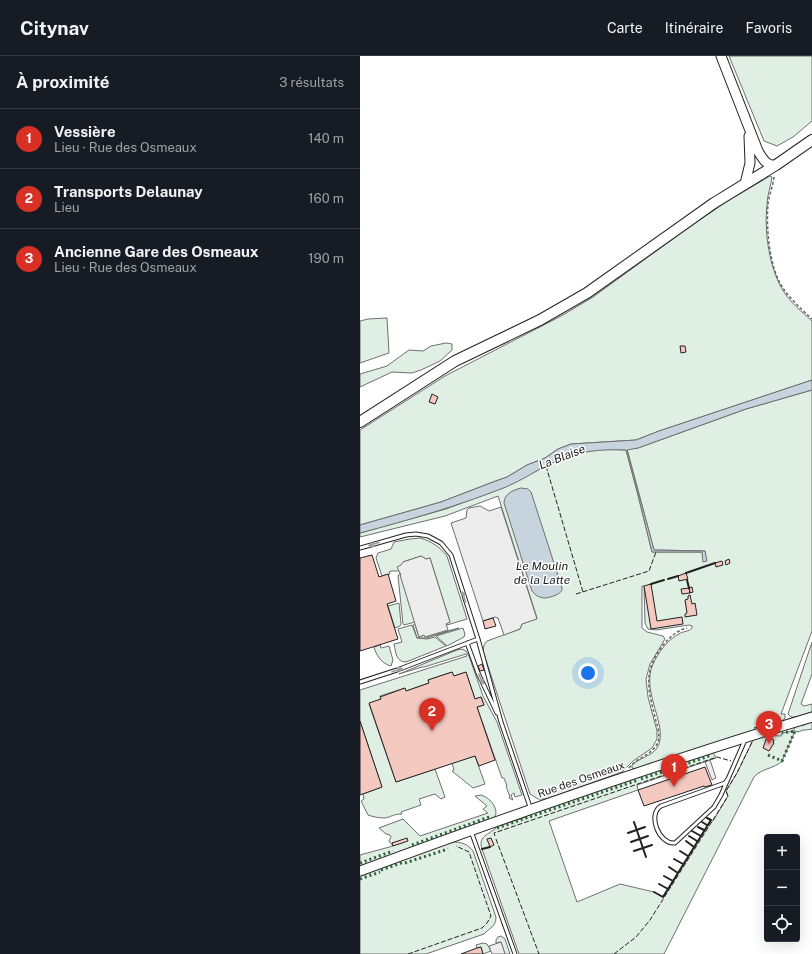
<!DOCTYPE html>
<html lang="fr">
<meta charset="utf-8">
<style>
:root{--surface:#171b24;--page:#20242c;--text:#f1f3f6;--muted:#9ea1a6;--line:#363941;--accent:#d93025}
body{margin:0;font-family:"Public Sans",sans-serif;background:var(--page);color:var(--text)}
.controls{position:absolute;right:12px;bottom:12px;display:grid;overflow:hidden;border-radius:4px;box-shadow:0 4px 16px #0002}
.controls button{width:36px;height:36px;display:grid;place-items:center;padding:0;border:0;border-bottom:1px solid var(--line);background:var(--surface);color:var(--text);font:20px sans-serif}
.you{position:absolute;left:228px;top:617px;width:14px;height:14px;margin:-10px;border:3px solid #fff;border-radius:50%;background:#1a73e8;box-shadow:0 0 0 6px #1a73e833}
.badge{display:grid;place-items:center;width:26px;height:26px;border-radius:50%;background:var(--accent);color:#fff;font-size:13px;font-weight:700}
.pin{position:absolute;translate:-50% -33px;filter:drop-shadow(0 1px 2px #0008)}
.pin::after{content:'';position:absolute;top:21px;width:14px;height:12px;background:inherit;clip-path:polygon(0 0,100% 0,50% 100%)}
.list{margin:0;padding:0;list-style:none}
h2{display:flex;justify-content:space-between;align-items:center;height:52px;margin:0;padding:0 16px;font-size:17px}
h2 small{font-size:13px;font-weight:400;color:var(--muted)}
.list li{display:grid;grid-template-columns:26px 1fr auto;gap:12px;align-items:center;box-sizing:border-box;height:60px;padding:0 16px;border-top:1px solid var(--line)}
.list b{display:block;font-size:15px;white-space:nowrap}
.list p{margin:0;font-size:13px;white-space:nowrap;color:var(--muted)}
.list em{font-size:13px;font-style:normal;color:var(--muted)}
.icon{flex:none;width:22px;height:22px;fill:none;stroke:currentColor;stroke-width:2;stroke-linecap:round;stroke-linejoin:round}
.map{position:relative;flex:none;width:452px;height:898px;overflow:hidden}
header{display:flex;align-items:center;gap:24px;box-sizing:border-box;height:56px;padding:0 20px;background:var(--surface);border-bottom:1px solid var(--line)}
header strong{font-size:19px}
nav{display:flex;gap:22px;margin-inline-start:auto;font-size:14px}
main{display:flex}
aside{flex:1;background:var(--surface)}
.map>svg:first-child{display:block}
</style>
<header>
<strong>Citynav</strong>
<nav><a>Carte</a><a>Itinéraire</a><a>Favoris</a></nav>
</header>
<main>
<aside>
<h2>À proximité<small>3 résultats</small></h2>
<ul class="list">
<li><span class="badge">1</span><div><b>Vessière</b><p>Lieu · Rue des Osmeaux</p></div><em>140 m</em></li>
<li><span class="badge">2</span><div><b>Transports Delaunay</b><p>Lieu</p></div><em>160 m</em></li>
<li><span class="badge">3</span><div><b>Ancienne Gare des Osmeaux</b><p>Lieu · Rue des Osmeaux</p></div><em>190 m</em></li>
</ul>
</aside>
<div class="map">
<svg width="452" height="898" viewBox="0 0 452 898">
<rect width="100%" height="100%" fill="#fff"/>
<path fill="#e0efe3" stroke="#6f6f6f" d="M369 0H452V65L433 81 417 90 404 85Z
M410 120 412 121C411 130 407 139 407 149 404 175 409 213 424 236 431 247 442 256 452 265V324L299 375 276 384 211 388 198 393 185 402 167 409 147 421 133 426 81 446 0 469V374L85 320 203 259 233 241 339 164 371 143Z
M27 262 29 297 0 307V265L8 263Z
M86 287 92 288V294L80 305 61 314 52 317 32 316 0 331V318L27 310 49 294 63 295 71 290Z
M452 334V575L421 658H425V662L422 666 276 713 272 712V709C279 702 292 700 297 692 310 671 280 636 293 608 298 597 308 583 319 578 323 575 329 576 332 572V570L329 569 296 574 288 573 285 567 284 530H282V572L287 576 303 580 305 583 290 608 286 623 288 641 297 675V683L292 692 273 705 262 716 187 743H178L170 738 123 595 124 589 127 585 160 573 162 568 177 562 138 440 85 460 0 481V477L86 453 145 431 194 406 221 396 241 393 266 394 277 435 292 496H342L346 505 345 495 294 494 267 393 278 392 386 353Z
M60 482C71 485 80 491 87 500L107 563 87 569 86 567 90 566 70 502 66 503 61 500 43 506 40 515H31L29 516 30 518 22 520 16 502 18 497 31 493 34 486 50 483Z
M40 517 55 566 44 569 43 568 38 520Z
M39 547 41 568 40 570 35 572 28 550Z
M55 568 59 581 64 579 65 581 99 572 67 582H57L53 569Z
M52 569 57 582 67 583 75 581 86 590 46 606C36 606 36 597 34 588L42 586 38 573Z
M103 572 105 578 104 581 87 590 76 580Z
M452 586V618L441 648 444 650 452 648V658L437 661H431L428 658Z
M20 589 21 592 29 590 33 604 31 610C22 608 16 599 14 591Z
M102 593 106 595 109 600 123 640 137 666 162 739 155 741 154 737 151 739 153 744 149 742 150 741 146 730H147L144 722H142L117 651 124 649 121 641 115 643 106 616 94 620 92 616 68 624 69 627 46 635 45 632 20 640 21 643 9 648 36 726 75 713 85 741 81 743 75 738 59 743 61 749 41 756 42 758C33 758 31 761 25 762 20 762 13 761 8 759L1 745 4 743 3 738 22 731 0 665V634L107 600 106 598 64 611H62L39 618 97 594Z
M452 665V673L446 674H443L438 676 435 675 422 705C414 713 402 712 394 721L304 898H159L122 793C118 781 127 779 135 773L136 771 166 761 175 755 353 696 356 702 277 729 278 734 189 765 217 846 260 828 294 836 303 841 351 764 353 765 368 740 366 735 377 717 394 682 403 679 421 680 422 677 434 675V672L440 668 442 670Z
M115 700 125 728 113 732 92 715 94 714 92 707Z
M121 739C130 742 136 749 136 758L134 762 0 810V799L33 790 29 785 31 781 30 779 26 778 19 772 43 763 60 780 128 757 123 753 127 750 115 740Z
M93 786C101 786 108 788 113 795L136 861C136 871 129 872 124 878L66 898H0V817Z
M141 880 145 883 150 898H145L141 886 136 887V884L138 881Z
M123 887 127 888 131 895 123 898 121 891 117 892 116 889Z"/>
<path fill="#ededed" stroke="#6f6f6f" d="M120 450 129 455 141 451 177 563 162 568 160 573 144 579 138 562 135 561 123 565 91 467 106 462 107 454 109 452Z
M61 500 66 503 70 502 90 566 86 568 88 574 65 581 64 579 59 581 40 519H41L37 511 41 509 43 506Z
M350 704 356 722 352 724 345 706Z
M141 886 145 898H132L129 890Z"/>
<path fill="#c7d3dd" stroke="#6f6f6f" d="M452 324V334L386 353 278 392 267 394 294 494 345 495 347 505 343 506 342 496H292L277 435 266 394C239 393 219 395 194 406 178 413 163 424 146 431 98 450 49 464 0 477V469L81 446 133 426 147 421 167 409 185 402 198 393 211 388 276 384 299 375Z
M161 432 168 433 171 436 202 532C202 536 200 537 196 539 187 543 179 544 172 535L144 447C144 438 153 434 161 432Z"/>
<path fill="#f3c9c0" stroke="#222" d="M320 290H325L326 296 321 297Z
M72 338 78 341 75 348 69 346Z
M12 499 19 521 28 518 36 545 27 548 38 583 0 595V502Z
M369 503 370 507 366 509 365 505Z
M362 505 363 509 356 511 355 507Z
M326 517 328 523 319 525 318 520Z
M291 528 297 565 322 561 323 568 291 573 284 530Z
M332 531 333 536 330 537 329 532Z
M329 532 330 537 322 538 321 533Z
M330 539 332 548 335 547 337 559 325 561V558L327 557 325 544 328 543V540Z
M133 562 136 570 125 573 123 565Z
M122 608 124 614 120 615 118 610Z
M92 616 94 620 106 616 115 643 121 641 124 649 117 651 135 704 119 710 115 700 36 726 9 647 21 643 20 641 45 632 46 635 69 627 68 624Z
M0 665 22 731 0 739Z
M407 681 414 684 413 687H414L409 695 403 692Z
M345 711 352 729 344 731V730L284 750 278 734Z
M47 782 48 785 33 790 32 787Z
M131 782 134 789 130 791 127 783Z
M121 891 123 898H101L117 892Z"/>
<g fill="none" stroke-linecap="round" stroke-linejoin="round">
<g stroke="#222" stroke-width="5">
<path id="service" d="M0 492 46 479 56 478 68 480 81 487 91 499 118 583 37 614 0 626
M118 583 141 666 170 751
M107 587 118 617 137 657
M368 723 361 739 354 751 315 787C299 789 287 758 301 750L365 727 368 723 385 684
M111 775 155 898"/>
</g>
<g stroke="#222" stroke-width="11">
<path id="secondary" d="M361 0 398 95C402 102 407 111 416 109
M385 128 390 107 389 80
M0 815C149 760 299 707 452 661"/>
</g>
<g stroke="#222" stroke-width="12">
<path id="primary" d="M0 366 95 305 180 264 227 237 354 147 416 109 452 84"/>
</g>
<path stroke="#646464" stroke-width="1.5" stroke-dasharray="3 2" stroke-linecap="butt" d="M414 121C413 130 409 139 408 148 406 171 409 208 421 229 429 242 441 253 452 263
M269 712C277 701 293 699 298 686 300 679 298 671 296 665 289 636 282 618 301 592 308 583 315 575 327 572"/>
<use href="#service" stroke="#fff" stroke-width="3"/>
<use href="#secondary" stroke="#fff" stroke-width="9"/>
<use href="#primary" stroke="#fff" stroke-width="10"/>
<path stroke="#2f5e38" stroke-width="3" stroke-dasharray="2 3" stroke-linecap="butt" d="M408 699 422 705 435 675 422 677
M281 723 352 699
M137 772 278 724
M52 789 132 760
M0 807 33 795
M45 807 88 793
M21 814 44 806
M0 823 20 816"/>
<path stroke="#222" stroke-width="1" stroke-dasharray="5 2" stroke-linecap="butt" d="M186 410 223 536
M216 538 289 515 296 496
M394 672 398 671 400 667
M135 780 134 777 357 701 371 705
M136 783 179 898
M48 898 122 872 127 867 131 860 109 796 96 790
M254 898 276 881 290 864 368 740 366 735 377 717 393 684"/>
<path stroke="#222" stroke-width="2" d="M326 517 355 507
M308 523 318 520
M327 524 329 532
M291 528 304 524
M274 766 286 801
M342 766 347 769
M338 771 344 774
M332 775 341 780
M268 777 285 771
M329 780 337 785
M326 785 334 791
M271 786 288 780
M122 793 130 791
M274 795 292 789
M320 795 328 800
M314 803 323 808
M309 811 318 817
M304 820 313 825
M299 828 308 833
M294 836 303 841 351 764 347 762"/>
</g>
<defs><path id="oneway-solid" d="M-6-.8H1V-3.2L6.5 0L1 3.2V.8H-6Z"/></defs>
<g fill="#9c9c9c">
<use href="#oneway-solid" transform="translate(14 488) rotate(164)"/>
<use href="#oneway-solid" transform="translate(104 541) rotate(-108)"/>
<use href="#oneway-solid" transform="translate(37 614) rotate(-20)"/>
<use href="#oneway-solid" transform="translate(121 623) rotate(65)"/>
</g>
<g text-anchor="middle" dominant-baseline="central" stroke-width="3" stroke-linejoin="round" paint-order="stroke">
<g font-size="11" fill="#222" stroke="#fff">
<text transform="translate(221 723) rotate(-19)">Rue des Osmeaux</text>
</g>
<g font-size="12" font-style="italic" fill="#222" stroke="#fff">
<text transform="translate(202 401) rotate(-21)">La Blaise</text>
<text x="182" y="510">Le Moulin<tspan x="182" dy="14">de la Latte</tspan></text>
</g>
</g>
</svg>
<div class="controls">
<button>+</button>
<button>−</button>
<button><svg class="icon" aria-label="locate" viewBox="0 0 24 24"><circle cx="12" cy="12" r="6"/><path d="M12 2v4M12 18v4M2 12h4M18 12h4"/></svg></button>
</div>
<div class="you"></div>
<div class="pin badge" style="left:314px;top:731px">1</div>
<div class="pin badge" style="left:72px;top:675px">2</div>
<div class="pin badge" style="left:409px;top:688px">3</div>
</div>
</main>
